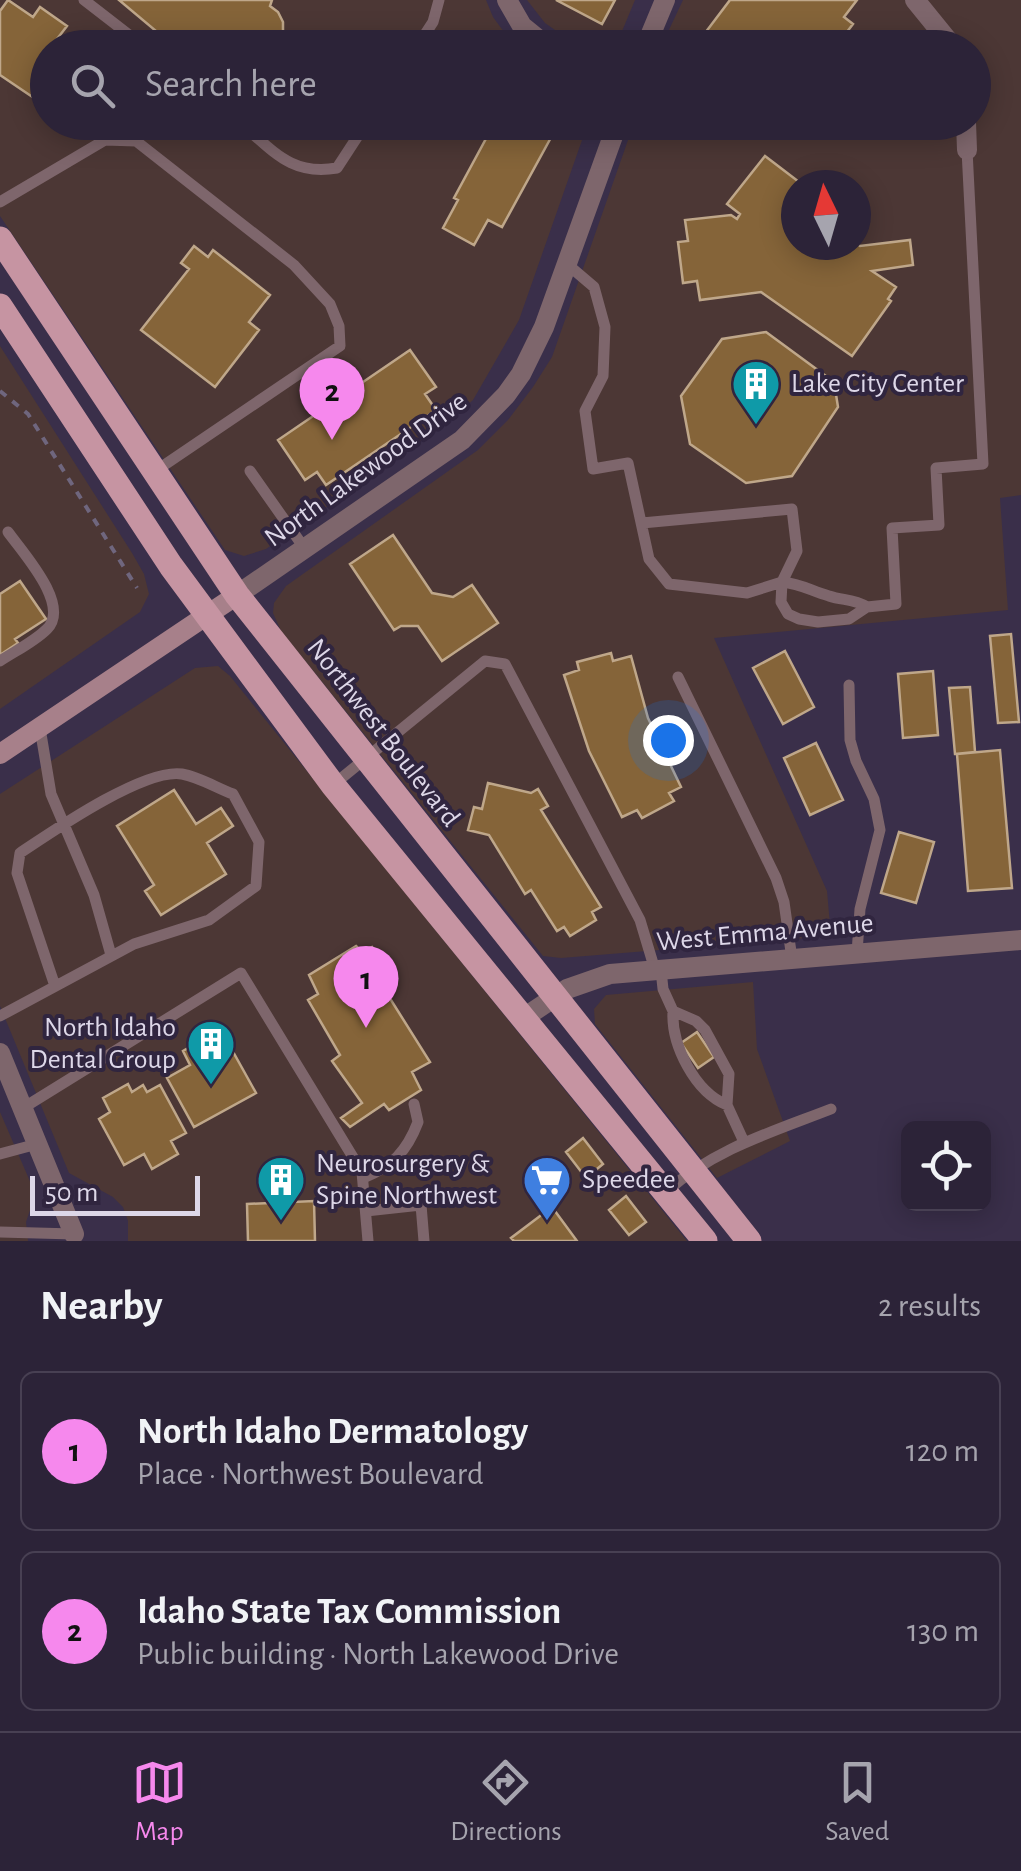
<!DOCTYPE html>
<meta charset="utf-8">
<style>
:root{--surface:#2c2338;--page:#382f43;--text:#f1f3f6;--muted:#a6a4ae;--line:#484053;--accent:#f688ed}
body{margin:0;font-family:"Alegreya Sans",sans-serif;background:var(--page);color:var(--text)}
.controls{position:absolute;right:30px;bottom:30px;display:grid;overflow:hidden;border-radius:15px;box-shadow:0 5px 25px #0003}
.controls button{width:90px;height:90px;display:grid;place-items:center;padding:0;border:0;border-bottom:2px solid var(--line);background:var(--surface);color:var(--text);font:50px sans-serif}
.compass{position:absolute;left:781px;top:170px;width:90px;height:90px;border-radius:50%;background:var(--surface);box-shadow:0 5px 25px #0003;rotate:355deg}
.scale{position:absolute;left:30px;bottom:25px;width:170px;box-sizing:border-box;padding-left:10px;border:5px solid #ddd7e8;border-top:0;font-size:28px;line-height:35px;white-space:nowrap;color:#ddd7e8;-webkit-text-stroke:8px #30253f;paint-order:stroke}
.you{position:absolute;left:668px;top:740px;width:35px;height:35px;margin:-25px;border:8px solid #fff;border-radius:50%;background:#1a73e8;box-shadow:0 0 0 15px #1a73e833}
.badge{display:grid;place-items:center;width:65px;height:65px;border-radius:50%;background:var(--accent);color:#111;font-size:32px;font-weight:700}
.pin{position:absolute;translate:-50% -82px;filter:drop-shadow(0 2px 5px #0008)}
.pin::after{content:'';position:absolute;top:52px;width:35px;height:30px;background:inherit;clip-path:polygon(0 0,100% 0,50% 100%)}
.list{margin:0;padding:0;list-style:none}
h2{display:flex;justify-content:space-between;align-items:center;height:130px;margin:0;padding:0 40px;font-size:42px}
h2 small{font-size:32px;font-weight:400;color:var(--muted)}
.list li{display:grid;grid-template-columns:65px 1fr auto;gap:30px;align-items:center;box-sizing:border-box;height:160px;margin:0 20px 20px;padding:0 20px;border:2px solid var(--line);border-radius:15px}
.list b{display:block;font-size:38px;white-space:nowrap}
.list p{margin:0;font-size:32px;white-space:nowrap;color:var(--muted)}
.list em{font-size:32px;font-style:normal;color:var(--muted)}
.icon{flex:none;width:55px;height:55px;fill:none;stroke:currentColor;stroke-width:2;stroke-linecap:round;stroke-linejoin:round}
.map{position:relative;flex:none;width:1021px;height:1241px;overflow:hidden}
.search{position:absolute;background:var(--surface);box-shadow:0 5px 25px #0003;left:30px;right:30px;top:30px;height:110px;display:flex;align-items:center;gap:25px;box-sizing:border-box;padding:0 35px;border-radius:55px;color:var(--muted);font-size:38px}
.sheet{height:490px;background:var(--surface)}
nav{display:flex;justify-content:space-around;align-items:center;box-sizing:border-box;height:140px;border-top:2px solid var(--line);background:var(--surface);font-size:28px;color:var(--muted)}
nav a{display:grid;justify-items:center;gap:5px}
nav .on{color:var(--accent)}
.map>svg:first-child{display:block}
</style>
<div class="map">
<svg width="1021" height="1241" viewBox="0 0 1021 1241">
<rect width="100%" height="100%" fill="#3a2f4a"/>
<path fill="#4c3735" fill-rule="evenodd" d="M0 0H486L493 17 515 47 48 48V122L588 123 519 320 473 400 447 423 266 549 244 556 225 550 0 216Z
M527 0H635L615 48 593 47 565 37 545 23Z
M683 0H1021V495L1000 498 1008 610 714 638 827 891 831 936 561 958 543 956 281 631 273 613 274 603 286 586 478 450 508 420 533 387 552 357 634 123 974 122V48L661 47ZM796 185H856V245H796Z
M0 346 132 553 144 574 149 594 140 612 0 709Z
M218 666 230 676 687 1241H128V1221L123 1207 113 1197 69 1173 0 1006V794L195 668Z
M753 982 757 1049 790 1141 717 1178 595 1024 594 1009 606 995Z
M0 1112 32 1186V1204L26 1222 28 1241H0Z"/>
<path fill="#856439" stroke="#bfa78a" stroke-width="2.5" d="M8 0 33 17 40 7 67 26 57 39 69 48H48V84L37 100 0 75V11Z
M119 0H272L270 6 278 12 283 22V44L281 48H182L169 42Z
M556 0H615L602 24Z
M730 0H857L844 17 853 24 837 45 840 48H700L696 45Z
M495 122H536L554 132 502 227 488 220 474 245 443 228 458 200 454 198Z
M765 156 803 185H796V245L856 243 860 246 910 240 913 265 872 271 896 287 888 299 891 301 852 356 761 292 700 300 697 281 683 283 678 242 688 241 685 220 731 215 737 219 740 214 727 204Z
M194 246 208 257 213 250 270 295 249 322 259 330 215 387 141 330 189 269 181 263Z
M766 332 834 382 838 407 792 476 746 483 690 444 681 396 722 339Z
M410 350 436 387 425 394 436 410 326 485 317 472 305 480 278 440Z
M393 535 432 593 453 597 472 585 498 623 442 661 418 626H401L394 630 350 564Z
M20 581 46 619 15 639 18 643 0 655V594Z
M1011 634 1019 722 998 723 990 636Z
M785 651 814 707 783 724 753 668Z
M611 653 613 661 631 656 648 718 681 787 669 793 674 801 642 818 637 810 622 817 589 751 564 675 579 670 577 662Z
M933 671 938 735 903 738 898 674Z
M970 687 975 752 955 754 949 688Z
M816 743 843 800 810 815 784 758Z
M1000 750 1012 888 968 891 957 754Z
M488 783 531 793 538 789 548 806 541 810 601 907 592 912 596 920 570 936 564 927 557 931 531 890 525 894 489 835 468 830 474 807 482 809Z
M174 790 196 824 221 808 233 826 207 843 226 874 161 915 145 891 154 885 117 826Z
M899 832 934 842 916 903 881 893Z
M356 946 361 951 372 947 388 974 379 981 430 1062 412 1072 421 1090 389 1110 384 1104 350 1127 341 1118 362 1103 332 1061 340 1055 308 1000 318 994 309 975Z
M697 1032 714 1057 698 1068 681 1043Z
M207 1037 213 1049 227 1041 256 1093 194 1127 167 1078 190 1065 183 1051Z
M128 1084 132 1092 143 1085 147 1092 160 1085 186 1133 171 1141 178 1154 152 1169 144 1154 124 1165 99 1119 110 1112 103 1098Z
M583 1138 603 1164 586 1178 566 1152Z
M626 1196 646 1222 629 1235 609 1210Z
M314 1201 315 1241H248L247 1204Z
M552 1207 577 1241H514L511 1238Z"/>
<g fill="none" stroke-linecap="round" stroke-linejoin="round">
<path stroke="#6f667e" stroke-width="4" stroke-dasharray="8 8" stroke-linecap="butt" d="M0 391 28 414 137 588"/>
<path stroke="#7e666c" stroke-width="11" d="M84 0 146 48
M416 48 433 22 439 0
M239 122C273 150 290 176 337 168L367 122
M0 202 105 140 136 141 294 265 330 304 339 326 340 346 154 472
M567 264 594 287 605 327 603 376 585 411 593 469 628 463 649 559 669 584 747 593 782 582 797 551 792 509 642 523
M250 471 305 549
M867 607C853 598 843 601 829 596 811 591 802 584 782 582L781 602 788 614 799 619 818 622 849 619 867 607 896 604 892 528 939 525 936 468 983 464 967 150
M0 661C15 651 34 642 47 629 71 605 23 553 8 532
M678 677 776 878 784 902 792 959
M849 685 850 740 856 761 874 799 880 830 860 909 857 953
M40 728 51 794 94 895 111 955
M333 785 485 661 505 664 640 920 655 970
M661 970 663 989 673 1011
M0 1016 134 944 209 920 256 886 259 842 233 794C217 788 199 777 182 774 144 768 53 831 20 853L17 873 55 986
M727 1105C695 1092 671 1045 673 1011L696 1021 705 1030 729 1074 727 1105 744 1142
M23 1108 241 973 362 1172 368 1241
M0 1154 37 1144
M363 1178C392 1167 407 1151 418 1122L414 1104
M666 1192C714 1149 772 1132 831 1109
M366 1211 421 1205 424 1241
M0 1232 74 1234"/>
<path stroke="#7e666c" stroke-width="20" d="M507 0 522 26 549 48
M915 0 954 48
M645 48 665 0
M966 122 967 150
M237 595 462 440 506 395 521 374 544 327 618 122
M525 1017 567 989 610 974 1021 940
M0 1053 74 1234"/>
<path stroke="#a7808a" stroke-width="20" d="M0 754 237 595"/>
<path stroke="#c694a2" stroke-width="25" d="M0 239 237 595 749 1241
M0 306 171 566 333 785 705 1241"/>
</g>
<defs>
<g id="building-pin" transform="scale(2.5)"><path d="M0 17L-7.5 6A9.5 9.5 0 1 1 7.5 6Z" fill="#0f9aa8" stroke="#30253f"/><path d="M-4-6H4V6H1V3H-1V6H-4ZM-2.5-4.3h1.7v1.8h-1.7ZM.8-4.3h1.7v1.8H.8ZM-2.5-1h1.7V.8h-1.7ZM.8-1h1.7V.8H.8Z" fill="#fff"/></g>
<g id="supermarket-pin" transform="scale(2.5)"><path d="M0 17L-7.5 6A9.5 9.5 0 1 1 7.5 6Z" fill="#3f7fe0" stroke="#30253f"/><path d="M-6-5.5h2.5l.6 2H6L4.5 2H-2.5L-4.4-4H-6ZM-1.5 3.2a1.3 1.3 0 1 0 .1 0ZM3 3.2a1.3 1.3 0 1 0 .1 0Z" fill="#fff"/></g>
</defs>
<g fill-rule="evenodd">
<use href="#building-pin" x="756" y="384"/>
<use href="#building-pin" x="211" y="1044"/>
<use href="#building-pin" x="281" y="1180"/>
<use href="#supermarket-pin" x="547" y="1180"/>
</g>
<g text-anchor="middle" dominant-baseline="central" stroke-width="8" stroke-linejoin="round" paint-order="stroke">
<g font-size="28" fill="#ddd7e8" stroke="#30253f" text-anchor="start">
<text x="791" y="384">Lake City Center</text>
<text x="176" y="1028" text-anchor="end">North Idaho<tspan x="176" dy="32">Dental Group</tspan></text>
<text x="316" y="1164">Neurosurgery &amp;<tspan x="316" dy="32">Spine Northwest</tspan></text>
<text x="582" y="1180">Speedee</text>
</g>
<g font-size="28" fill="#ddd7e8" stroke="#30253f">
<text transform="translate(366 470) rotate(-36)">North Lakewood Drive</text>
<text transform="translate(383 733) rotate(52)">Northwest Boulevard</text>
<text transform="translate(765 933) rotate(-5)">West Emma Avenue</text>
</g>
</g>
</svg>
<div class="controls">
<button><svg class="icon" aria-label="locate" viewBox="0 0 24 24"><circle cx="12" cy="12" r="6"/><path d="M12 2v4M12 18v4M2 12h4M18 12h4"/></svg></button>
</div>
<svg class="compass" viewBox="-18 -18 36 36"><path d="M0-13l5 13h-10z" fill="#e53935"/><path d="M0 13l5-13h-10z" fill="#a6a4ae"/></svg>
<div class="scale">50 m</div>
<div class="you"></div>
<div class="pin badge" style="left:366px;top:1028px">1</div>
<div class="pin badge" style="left:332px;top:440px">2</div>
<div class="search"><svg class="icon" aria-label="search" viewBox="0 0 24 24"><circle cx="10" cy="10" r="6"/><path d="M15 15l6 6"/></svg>Search here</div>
</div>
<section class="sheet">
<h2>Nearby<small>2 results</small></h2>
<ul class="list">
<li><span class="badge">1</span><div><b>North Idaho Dermatology</b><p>Place · Northwest Boulevard</p></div><em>120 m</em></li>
<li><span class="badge">2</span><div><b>Idaho State Tax Commission</b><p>Public building · North Lakewood Drive</p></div><em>130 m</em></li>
</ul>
</section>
<nav>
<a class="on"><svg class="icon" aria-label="map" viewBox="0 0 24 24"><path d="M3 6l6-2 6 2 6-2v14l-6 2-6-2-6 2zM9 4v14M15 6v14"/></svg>Map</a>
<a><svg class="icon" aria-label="directions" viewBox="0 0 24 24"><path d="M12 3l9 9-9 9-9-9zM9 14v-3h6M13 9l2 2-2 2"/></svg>Directions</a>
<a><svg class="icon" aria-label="saved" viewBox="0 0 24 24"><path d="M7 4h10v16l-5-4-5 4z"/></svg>Saved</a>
</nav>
